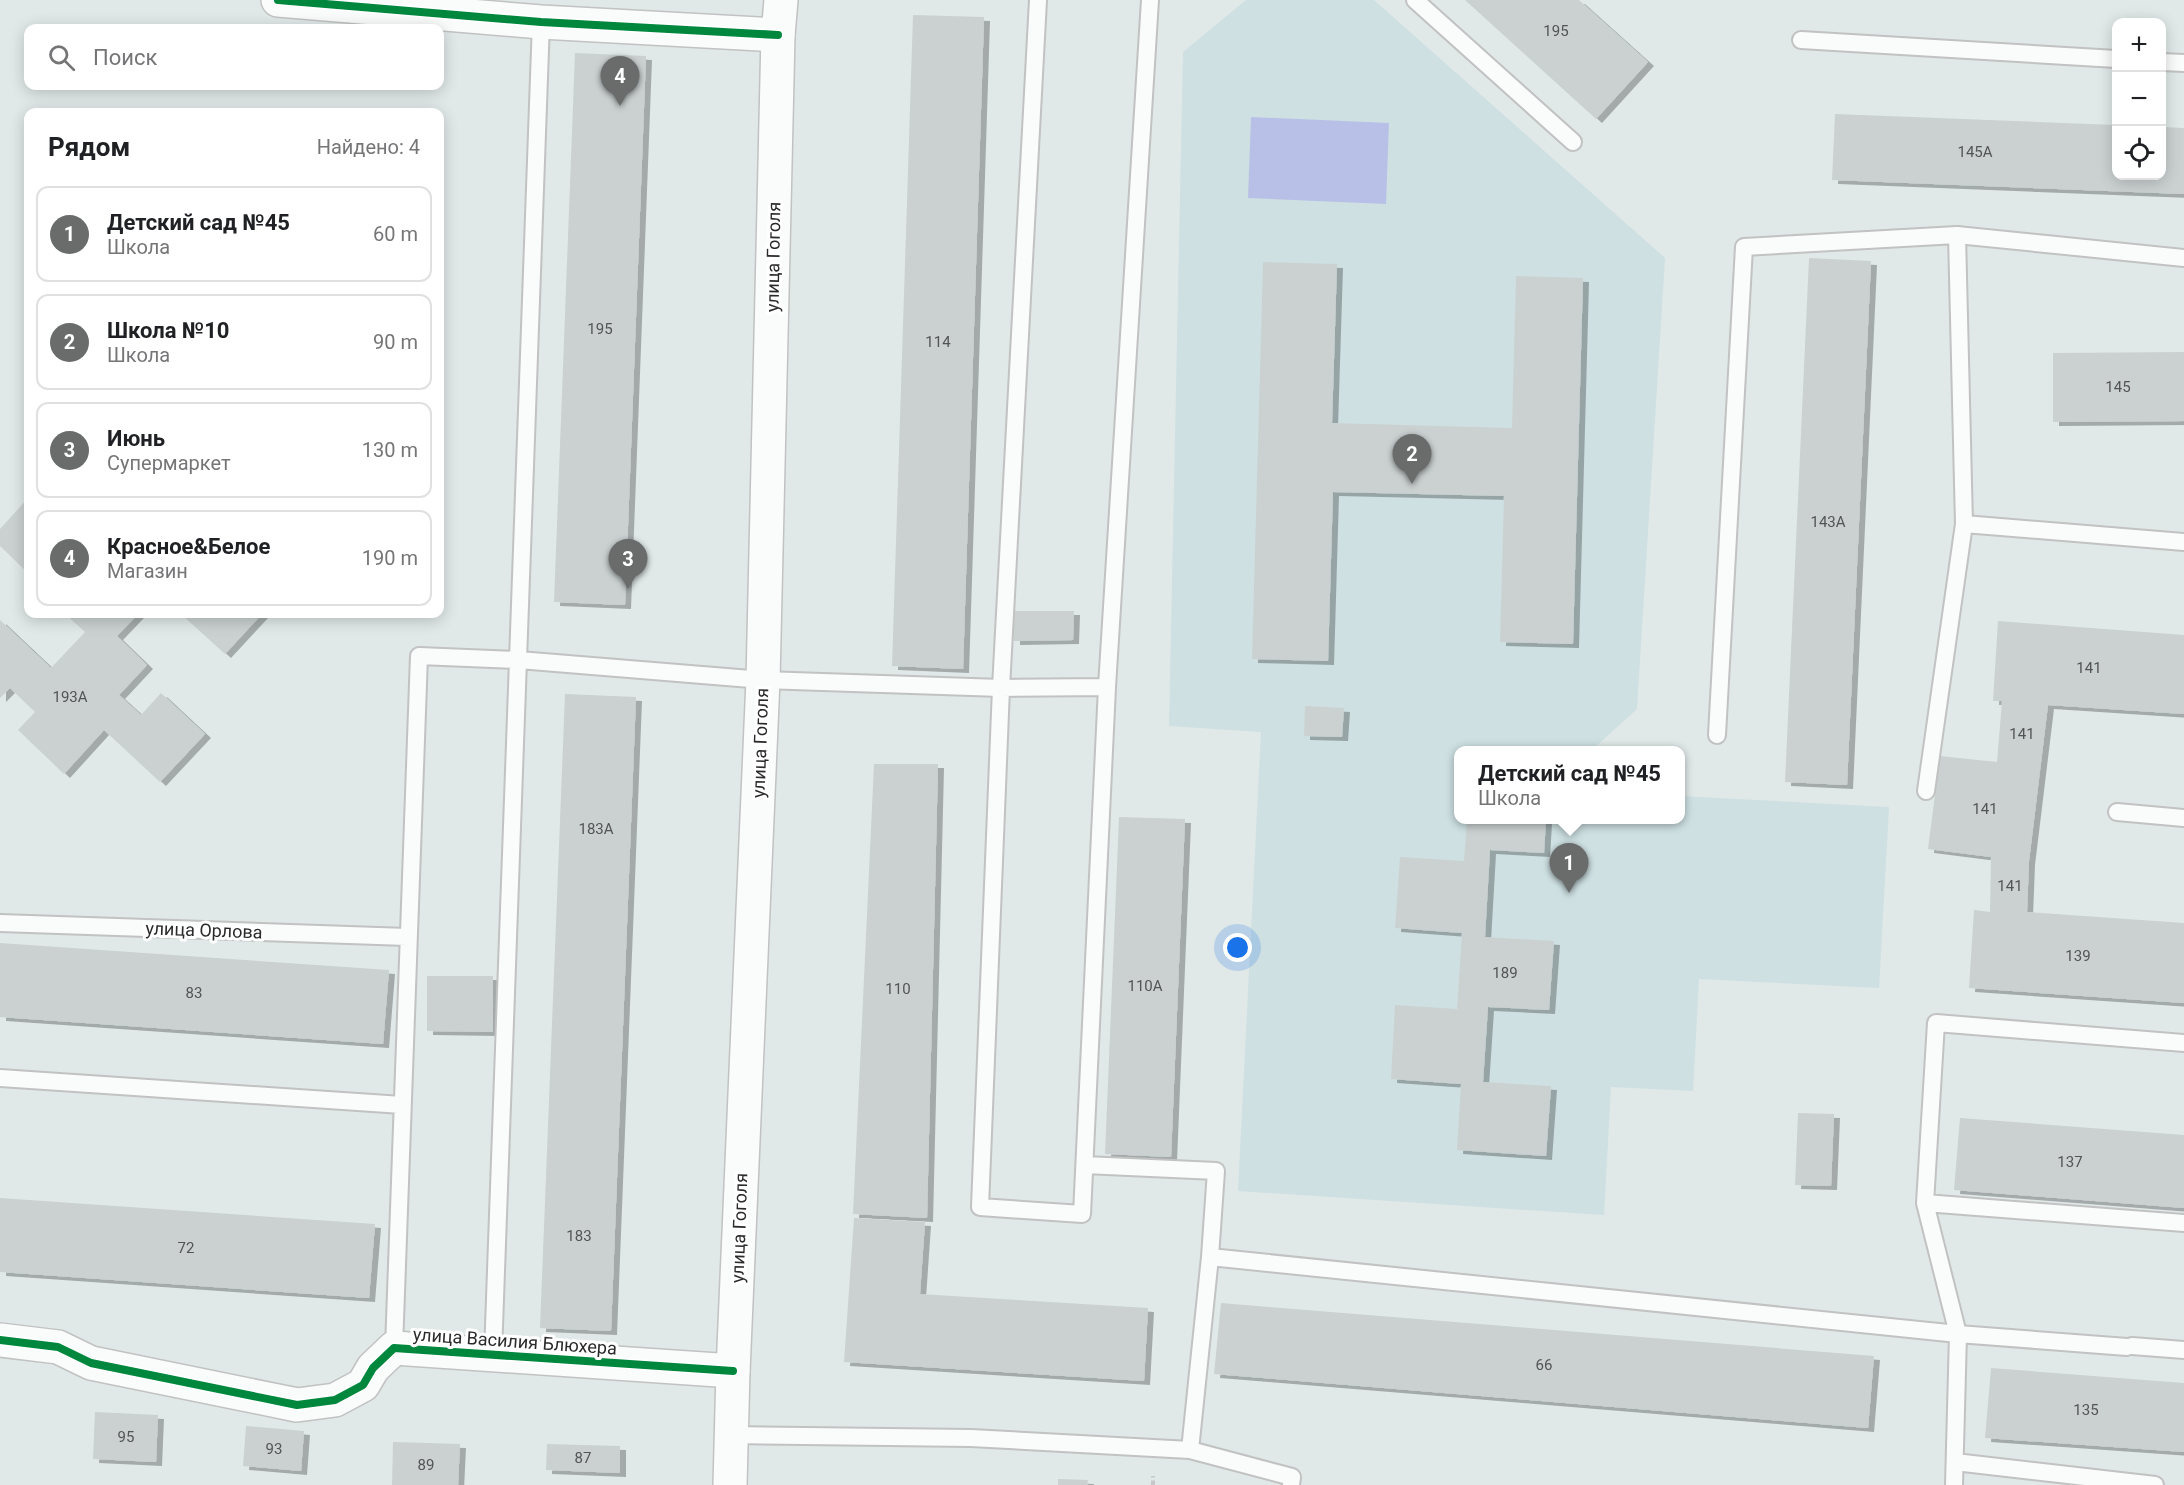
<!DOCTYPE html>
<html lang="ru">
<meta charset="utf-8">
<style>
:root{--surface:#fff;--page:#f6f6f6;--text:#202124;--muted:#757577;--line:#e0e0e0;--accent:#6a6c6c}
body{margin:0;font-family:Roboto,sans-serif;background:var(--page);color:var(--text)}
.controls{position:absolute;right:18px;top:18px;display:grid;overflow:hidden;border-radius:12px;box-shadow:0 3px 15px #0003}
.controls button{width:54px;height:54px;display:grid;place-items:center;padding:0;border:0;border-bottom:2px solid var(--line);background:var(--surface);color:var(--text);font:30px sans-serif}
.you{position:absolute;left:1238px;top:948px;width:21px;height:21px;margin:-15px;border:4px solid #fff;border-radius:50%;background:#1a73e8;box-shadow:0 0 0 9px #1a73e833}
.badge{display:grid;place-items:center;width:39px;height:39px;border-radius:50%;background:var(--accent);color:#fff;font-size:20px;font-weight:700}
.pin{position:absolute;translate:-50% -50px;filter:drop-shadow(0 2px 3px #0008)}
.pin::after{content:'';position:absolute;top:32px;width:21px;height:18px;background:inherit;clip-path:polygon(0 0,100% 0,50% 100%)}
.popup{position:absolute;left:1454px;top:746px;width:231px;height:78px;box-sizing:border-box;display:grid;place-content:center;border-radius:12px;background:var(--surface);filter:drop-shadow(0 2px 4px #0005);font-size:20px;white-space:nowrap;color:var(--muted)}
.popup b{font-size:22px;color:var(--text)}
.popup::after{content:'';position:absolute;left:50%;top:100%;margin-left:-12px;border:12px solid transparent;border-top-color:var(--surface)}
.list{margin:0;padding:0;list-style:none}
h2{display:flex;justify-content:space-between;align-items:center;height:78px;margin:0;padding:0 24px;font-size:26px}
h2 small{font-size:20px;font-weight:400;color:var(--muted)}
.list li{display:grid;grid-template-columns:39px 1fr auto;gap:18px;align-items:center;box-sizing:border-box;height:96px;margin:0 12px 12px;padding:0 12px;border:2px solid var(--line);border-radius:12px}
.list b{display:block;font-size:22px;white-space:nowrap}
.list p{margin:0;font-size:20px;white-space:nowrap;color:var(--muted)}
.list em{font-size:20px;font-style:normal;color:var(--muted)}
.icon{flex:none;width:33px;height:33px;fill:none;stroke:currentColor;stroke-width:2;stroke-linecap:round;stroke-linejoin:round}
.map{position:relative;flex:none;width:2184px;height:1485px;overflow:hidden}
.search{position:absolute;background:var(--surface);box-shadow:0 3px 15px #0003;left:24px;top:24px;width:420px;height:66px;display:flex;align-items:center;gap:15px;box-sizing:border-box;padding:0 21px;border-radius:12px;color:var(--muted);font-size:22px}
.panel{position:absolute;background:var(--surface);box-shadow:0 3px 15px #0003;left:24px;top:108px;width:420px;height:510px;border-radius:12px}
.map>svg:first-child{display:block}
</style>
<div class="map">
<svg width="2184" height="1485" viewBox="0 0 2184 1485">
<defs>
<filter id="shadow"><feDropShadow dx="6" dy="4" stdDeviation="0" flood-color="#0004"/></filter>
</defs>
<rect width="100%" height="100%" fill="#e0e8e8"/>
<path fill="#cee0e2" d="M1246 0H1374L1665 258 1637 709 1593 749 1595 750H1458V820H1680V796L1889 807 1879 988 1699 979 1693 1091 1611 1087 1604 1215 1238 1191 1261 732 1169 726 1183 52Z"/>
<path fill="#b8c0e7" d="M1251 117 1389 123 1386 204 1248 198Z"/>
<path fill="#cbd1d1" filter="url(#shadow)" d="M1465 0H1579L1648 62 1596 119Z
M913 15 984 17 963 669 892 666Z
M575 53 646 56 625 605 554 602Z
M1835 114 2116 125V176H2162V127L2184 128V194L1832 180Z
M1809 258 1871 261 1847 785 1785 782Z
M1263 262 1337 264 1332 423 1512 428 1516 276 1583 278 1573 644 1500 642 1504 496 1333 492 1328 661 1252 659Z
M2184 352V421L2053 422V353Z
M28 498V573L0 546V529Z
M1014 611H1074L1073 640 1014 641Z
M65 614H138L117 636 147 665 119 695 141 715 161 693 205 734 160 782 104 730 64 774 18 730 35 712 10 688 0 698V620L51 668 85 632Z
M181 614H262L225 654Z
M1998 621 2184 635V714L2048 705 2029 861 2027 912 2184 923V1003L1969 988 1974 910 1990 912 1991 857 1928 849 1940 756 1997 762 2002 701H1993Z
M565 694 636 697 611 1331 540 1328Z
M1305 706 1344 708 1342 737 1304 736Z
M874 764H938L927 1218 853 1214Z
M1119 817 1185 819 1171 1157 1105 1154Z
M1467 820H1546L1544 853 1490 850 1485 937 1554 941 1549 1010 1488 1007 1483 1082 1551 1086 1546 1156 1457 1150 1461 1084 1391 1079 1395 1005 1457 1009 1462 933 1395 928 1400 857 1464 861Z
M0 943 389 970 383 1044 0 1017Z
M427 976H493V1032L427 1031Z
M1798 1113 1834 1114 1831 1186 1795 1185Z
M1960 1118 2184 1135V1208L1954 1190Z
M0 1198 375 1224 369 1298 0 1272Z
M854 1218 925 1222 920 1294 1148 1308 1144 1381 844 1362Z
M1221 1303 1874 1356 1868 1428 1214 1374Z
M1991 1368 2184 1383V1452L1985 1438Z
M95 1412 158 1415 156 1462 93 1459Z
M246 1426 304 1431 301 1471 243 1466Z
M393 1442 460 1444 458 1485H392Z
M547 1444 620 1446V1473L546 1470Z
M1058 1479 1088 1480 1087 1485H1058Z"/>
<g fill="none" stroke-linecap="round" stroke-linejoin="round">
<g stroke="#c1c2c1" stroke-width="20">
<path id="lane" d="M1415 0 1573 142
M1801 40 2116 59
M2162 62 2184 63
M1957 235 1964 524 2184 542
M1107 687 1001 688 980 1207 1082 1214 1107 687 1150 0
M1717 735 1744 247 1957 235 2184 258
M1926 791 1964 524
M2117 812 2184 818
M0 923 407 937
M0 1078 402 1105
M1085 1165 1216 1171 1210 1257
M1925 1203 1936 1023 2184 1043
M2132 1346 2184 1350
M2127 1347 1958 1334 1925 1203 2184 1223
M394 1348 419 656 519 660 763 680 1001 688 1038 0
M493 1354 541 22
M731 1435 971 1438 1190 1450 1210 1257 1958 1334 1954 1485
M1190 1450 1292 1477 1291 1485
M1955 1462 2155 1485"/>
</g>
<g stroke="#c1c2c1" stroke-width="36">
<path id="street" d="M278 0 541 22 778 35
M0 1340 58 1347 91 1363 297 1405 335 1400 363 1385 373 1368 394 1348 733 1371"/>
</g>
<g stroke="#c1c2c1" stroke-width="36">
<path id="secondary" d="M730 1485 733 1371 763 680 778 35 781 0"/>
</g>
<path stroke="#c7c8c8" stroke-width="4" stroke-dasharray="4.5 3" stroke-linecap="butt" d="M1153 1485V1476"/>
<use href="#lane" stroke="#fafcfc" stroke-width="16"/>
<use href="#street" stroke="#fafcfc" stroke-width="33"/>
<use href="#secondary" stroke="#fafcfc" stroke-width="33"/>
<g stroke="#fff" stroke-width="11">
<path id="cycleway" d="M278 0 541 22 778 35
M0 1340 58 1347 91 1363 297 1405 335 1400 363 1385 373 1368 394 1348 733 1371"/>
</g>
<use href="#cycleway" stroke="#00873e" stroke-width="8"/>
</g>
<g text-anchor="middle" dominant-baseline="central" stroke-width="6" stroke-linejoin="round" paint-order="stroke">
<g font-size="15" fill="#535454">
<text x="1556" y="31">195</text>
<text x="1975" y="152">145А</text>
<text x="600" y="329">195</text>
<text x="938" y="342">114</text>
<text x="2118" y="387">145</text>
<text x="1828" y="522">143А</text>
<text x="2089" y="668">141</text>
<text x="70" y="697">193А</text>
<text x="2022" y="734">141</text>
<text x="1985" y="809">141</text>
<text x="596" y="829">183А</text>
<text x="2010" y="886">141</text>
<text x="2078" y="956">139</text>
<text x="1505" y="973">189</text>
<text x="1145" y="986">110А</text>
<text x="898" y="989">110</text>
<text x="194" y="993">83</text>
<text x="2070" y="1162">137</text>
<text x="579" y="1236">183</text>
<text x="186" y="1248">72</text>
<text x="1544" y="1365">66</text>
<text x="2086" y="1410">135</text>
<text x="126" y="1437">95</text>
<text x="274" y="1449">93</text>
<text x="583" y="1458">87</text>
<text x="426" y="1465">89</text>
</g>
<g font-size="18" fill="#2a2a2a" stroke="#fff">
<text transform="translate(773 257) rotate(-89)">улица Гоголя</text>
<text transform="translate(760 743) rotate(-88)">улица Гоголя</text>
<text transform="translate(204 930) rotate(2)">улица Орлова</text>
<text transform="translate(739 1228) rotate(-88)">улица Гоголя</text>
<text transform="translate(515 1341) rotate(4)">улица Василия Блюхера</text>
</g>
</g>
</svg>
<div class="controls">
<button>+</button>
<button>−</button>
<button><svg class="icon" aria-label="locate" viewBox="0 0 24 24"><circle cx="12" cy="12" r="6"/><path d="M12 2v4M12 18v4M2 12h4M18 12h4"/></svg></button>
</div>
<div class="you"></div>
<div class="pin badge" style="left:1569px;top:893px">1</div>
<div class="popup"><b>Детский сад №45</b>Школа</div>
<div class="pin badge" style="left:1412px;top:484px">2</div>
<div class="pin badge" style="left:628px;top:589px">3</div>
<div class="pin badge" style="left:620px;top:106px">4</div>
<div class="search"><svg class="icon" aria-label="search" viewBox="0 0 24 24"><circle cx="10" cy="10" r="6"/><path d="M15 15l6 6"/></svg>Поиск</div>
<section class="panel">
<h2>Рядом<small>Найдено: 4</small></h2>
<ul class="list">
<li><span class="badge">1</span><div><b>Детский сад №45</b><p>Школа</p></div><em>60 m</em></li>
<li><span class="badge">2</span><div><b>Школа №10</b><p>Школа</p></div><em>90 m</em></li>
<li><span class="badge">3</span><div><b>Июнь</b><p>Супермаркет</p></div><em>130 m</em></li>
<li><span class="badge">4</span><div><b>Красное&amp;Белое</b><p>Магазин</p></div><em>190 m</em></li>
</ul>
</section>
</div>
